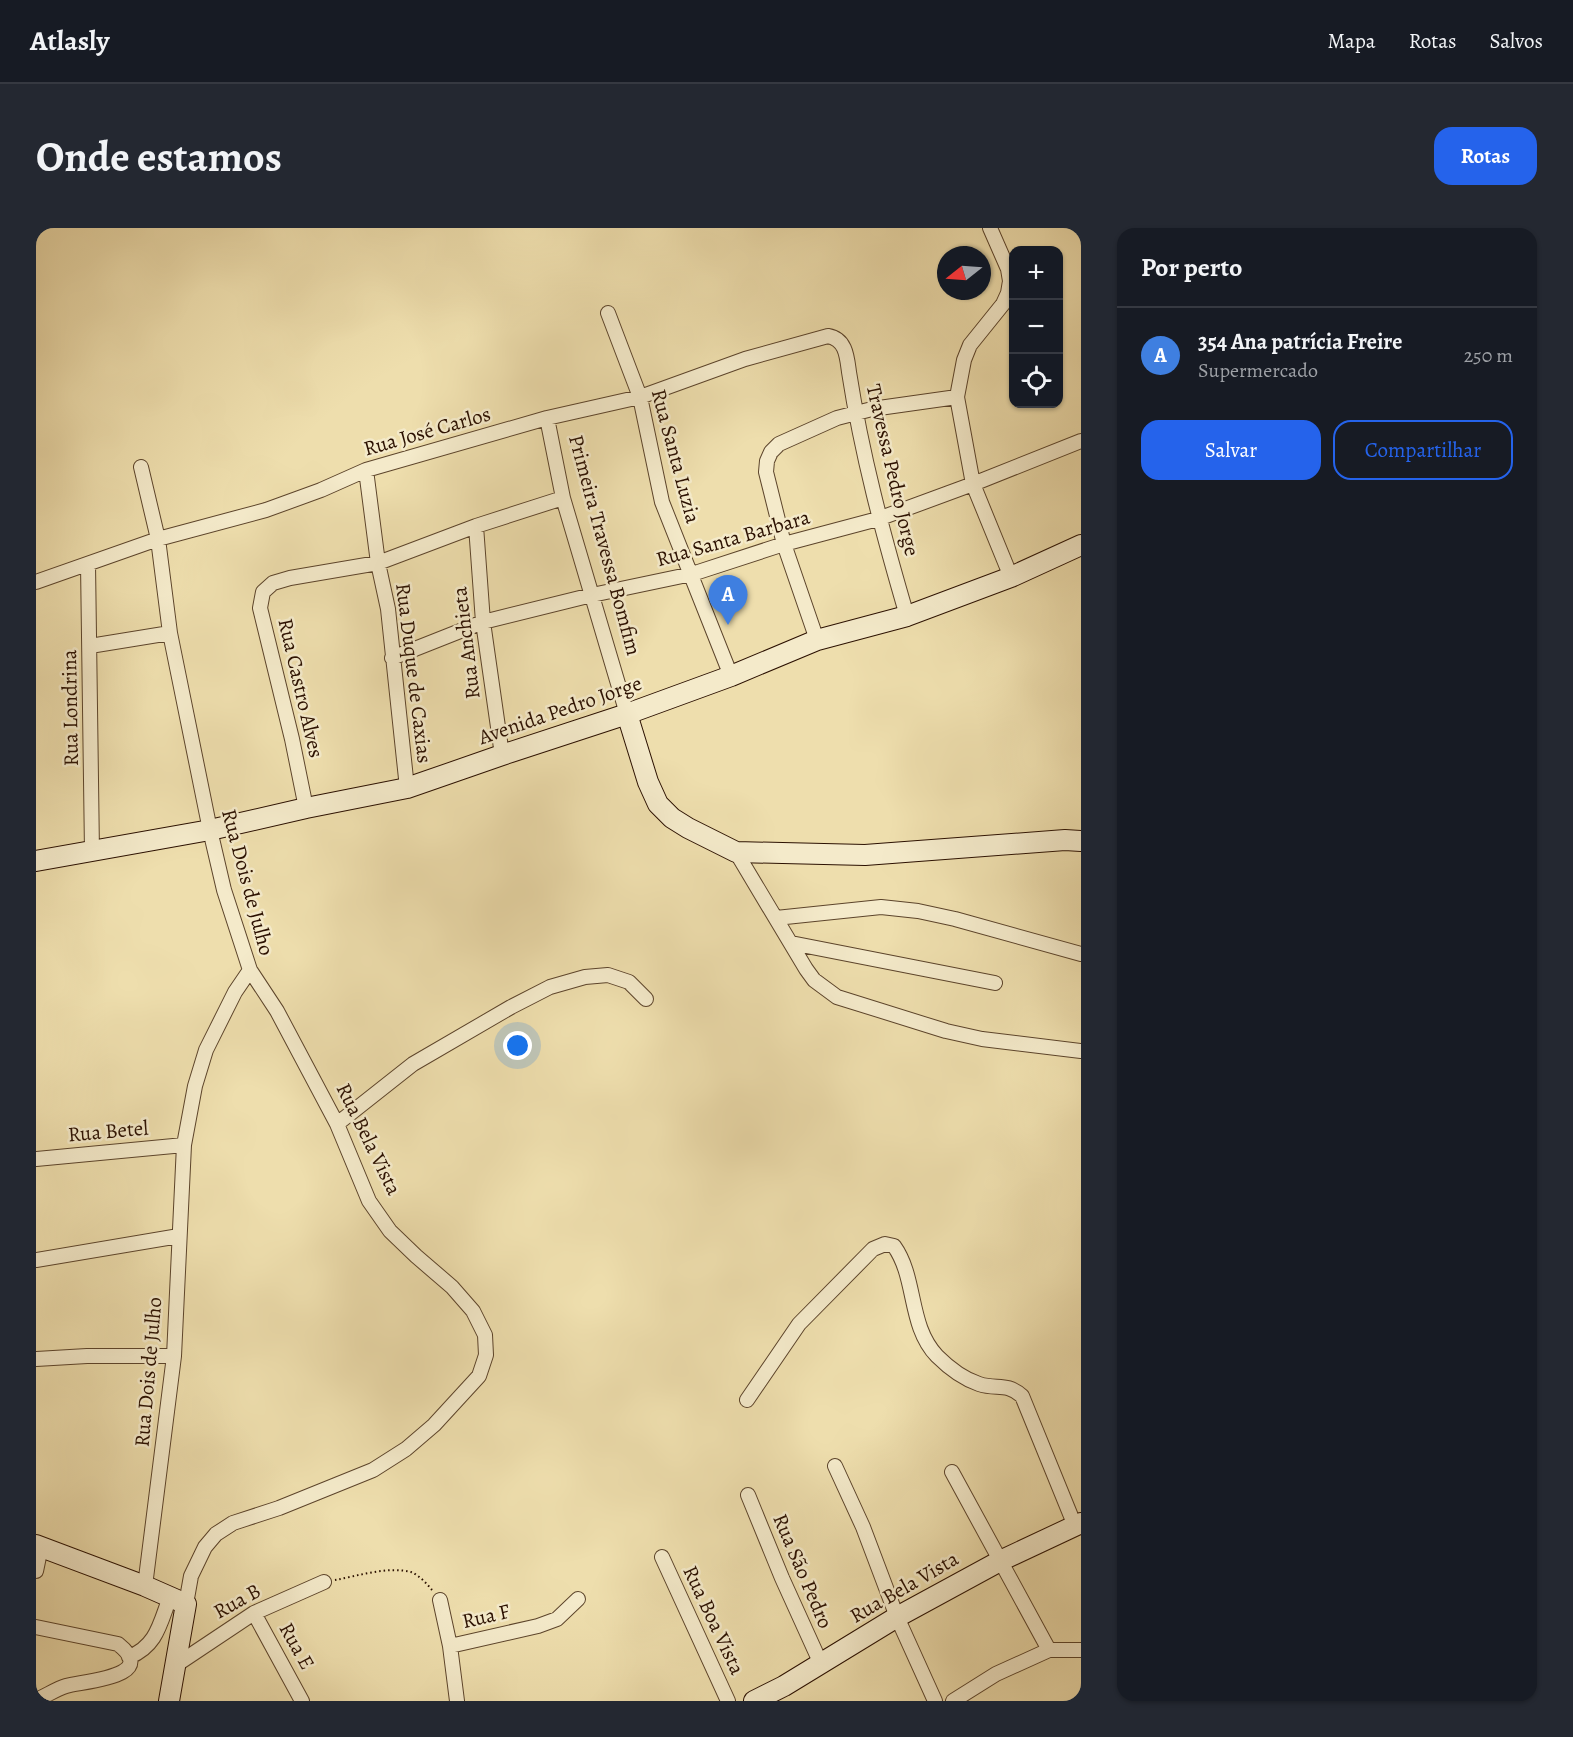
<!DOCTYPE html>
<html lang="pt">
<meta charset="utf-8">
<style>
:root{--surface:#171b24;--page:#242831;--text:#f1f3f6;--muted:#9ea1a6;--line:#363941;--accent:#2563eb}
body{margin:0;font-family:Alegreya,serif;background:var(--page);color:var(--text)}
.controls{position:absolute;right:18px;top:18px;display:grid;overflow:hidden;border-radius:12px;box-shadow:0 2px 4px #0004}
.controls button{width:54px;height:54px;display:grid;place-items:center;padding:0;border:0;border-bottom:2px solid var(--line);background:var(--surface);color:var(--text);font:30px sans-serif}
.compass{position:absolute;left:901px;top:18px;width:54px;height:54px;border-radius:50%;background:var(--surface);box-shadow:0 2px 4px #0004;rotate:253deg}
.you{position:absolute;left:482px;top:818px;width:21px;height:21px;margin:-15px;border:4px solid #fff;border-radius:50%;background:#1a73e8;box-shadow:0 0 0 9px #1a73e833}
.badge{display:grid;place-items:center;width:39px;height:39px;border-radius:50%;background:var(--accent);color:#fff;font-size:20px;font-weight:700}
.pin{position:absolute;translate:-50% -50px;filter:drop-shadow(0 2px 3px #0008)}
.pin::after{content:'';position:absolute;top:32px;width:21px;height:18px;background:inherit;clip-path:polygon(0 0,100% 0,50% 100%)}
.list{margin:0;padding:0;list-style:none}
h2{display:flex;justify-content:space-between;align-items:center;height:78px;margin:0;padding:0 24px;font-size:26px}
h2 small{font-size:20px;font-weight:400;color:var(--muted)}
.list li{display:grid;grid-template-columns:39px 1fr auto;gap:18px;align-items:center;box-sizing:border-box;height:96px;padding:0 24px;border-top:2px solid var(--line)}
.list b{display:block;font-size:22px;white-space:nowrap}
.list p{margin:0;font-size:20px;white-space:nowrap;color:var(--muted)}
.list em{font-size:20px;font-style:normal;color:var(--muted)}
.actions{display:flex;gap:12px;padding:18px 24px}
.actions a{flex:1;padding:14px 0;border:2px solid var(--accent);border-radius:18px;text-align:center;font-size:21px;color:var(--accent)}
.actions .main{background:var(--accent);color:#fff}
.icon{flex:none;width:33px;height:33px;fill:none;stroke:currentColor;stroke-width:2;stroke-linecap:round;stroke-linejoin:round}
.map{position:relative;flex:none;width:1045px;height:1473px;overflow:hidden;border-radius:18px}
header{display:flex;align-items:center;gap:36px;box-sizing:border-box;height:84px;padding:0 30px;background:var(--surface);border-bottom:2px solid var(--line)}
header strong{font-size:28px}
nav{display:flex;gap:33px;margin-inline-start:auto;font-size:21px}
.intro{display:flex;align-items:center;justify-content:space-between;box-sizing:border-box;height:144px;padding:0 36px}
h1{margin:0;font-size:42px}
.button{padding:15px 27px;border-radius:18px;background:var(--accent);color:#fff;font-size:21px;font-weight:700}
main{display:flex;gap:36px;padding:0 36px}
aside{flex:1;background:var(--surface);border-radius:18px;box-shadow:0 2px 4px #0004}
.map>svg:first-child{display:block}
</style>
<header>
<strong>Atlasly</strong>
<nav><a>Mapa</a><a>Rotas</a><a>Salvos</a></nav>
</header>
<div class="intro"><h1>Onde estamos</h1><a class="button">Rotas</a></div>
<main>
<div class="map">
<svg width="1045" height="1473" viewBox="0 0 1045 1473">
<rect width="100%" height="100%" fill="#eedead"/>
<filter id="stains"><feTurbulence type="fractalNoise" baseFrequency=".00333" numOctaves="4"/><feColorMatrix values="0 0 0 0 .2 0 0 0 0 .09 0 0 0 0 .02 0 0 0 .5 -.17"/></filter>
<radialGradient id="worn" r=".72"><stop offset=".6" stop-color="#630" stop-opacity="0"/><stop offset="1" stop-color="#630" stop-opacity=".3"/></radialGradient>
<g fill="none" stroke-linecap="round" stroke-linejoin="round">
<g stroke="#5c442b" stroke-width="16">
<path id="street" d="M954 0 972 41 974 53 972 65 967 76 934 117 928 132 921 169 937 256 975 349
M572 85 604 169 626 274 695 448
M511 190 527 270 591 486
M105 239 122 311 134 405 174 602 188 662 214 742 241 783 301 896 333 973 354 1003 380 1028 416 1059 437 1083 449 1107 450 1127 443 1148 398 1197 370 1221 337 1242 243 1280 197 1295 180 1306 169 1319 155 1348 150 1376
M330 242 342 335 352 381 371 560
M440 298 447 394 466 527
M52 336 56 624
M0 354 122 311 230 282 285 262 330 242 511 190 604 169 709 131 792 108C810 111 811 129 813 144 826 228 847 306 871 388
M781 412 748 316 730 244 731 233 735 224 743 216 801 190 836 181 921 169
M54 418 134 405
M356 430 447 394 556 367 656 346 748 316 842 291 937 256 1045 213
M270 580 256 511 224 380 227 364 237 355 254 350 342 335 440 298 527 270
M700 624 770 741 778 752 801 769 910 803 946 811 1045 823
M740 690 845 679 882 683 919 691 1045 726
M755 715 959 755
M301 896 377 836 475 779 514 759 549 749 572 747 593 754 610 771
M0 931 148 917
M0 1032 143 1008
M0 1131 51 1128H138
M711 1172 763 1096 837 1021 849 1016 858 1018C881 1050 872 1098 901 1128 912 1139 928 1151 943 1156 961 1162 970 1154 986 1168L1039 1298
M799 1238 827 1299 861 1389 899 1473
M916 1244 1013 1422
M712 1267 746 1350 785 1436
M626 1329 692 1473
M0 1343 5 1319
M109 1358 138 1128 148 917 159 858 170 822 199 764 214 742
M404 1372 414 1418 421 1473
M218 1385 266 1473
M0 1399 82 1416C124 1449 48 1453 30 1458 20 1461 10 1468 0 1472
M414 1418 502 1398 521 1391 542 1371
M93 1429C121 1418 124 1395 134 1369
M140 1437 218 1385 288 1354
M917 1473 960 1446 1013 1422H1045"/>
</g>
<g stroke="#2b1000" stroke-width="22">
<path id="secondary" d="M591 486 612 554 622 576 636 590 652 600 700 624 829 627 1029 612 1045 613
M0 633 174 602 270 580 371 560 466 527 591 486 695 448 781 412 871 388 975 349 1045 317
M0 1317 109 1358 150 1376 133 1473
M718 1473 748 1458 861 1389 964 1333 1045 1295"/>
</g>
<path stroke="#2b1000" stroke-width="2" stroke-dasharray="1.5 3" stroke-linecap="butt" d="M299 1352C322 1348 351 1338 375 1344 383 1347 391 1356 396 1362"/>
<use href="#street" stroke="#f4eaca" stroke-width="14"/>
<use href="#secondary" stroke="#f4eaca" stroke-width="20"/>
</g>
<g text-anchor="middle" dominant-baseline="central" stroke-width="5" stroke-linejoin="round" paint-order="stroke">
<g font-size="21" fill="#2b1000" stroke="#f4eaca">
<text transform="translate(391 203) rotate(-16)">Rua José Carlos</text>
<text transform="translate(640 228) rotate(75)">Rua Santa Luzia</text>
<text transform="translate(857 242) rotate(77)">Travessa Pedro Jorge</text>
<text transform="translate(697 310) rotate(-16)">Rua Santa Barbara</text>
<text transform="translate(569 317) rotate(75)">Primeira Travessa Bomfim</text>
<text transform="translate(430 415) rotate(-97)">Rua Anchieta</text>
<text transform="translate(378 445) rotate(83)">Rua Duque de Caxias</text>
<text transform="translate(265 460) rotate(77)">Rua Castro Alves</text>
<text transform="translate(34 480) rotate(-91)">Rua Londrina</text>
<text transform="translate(524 482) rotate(-19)">Avenida Pedro Jorge</text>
<text transform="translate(212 654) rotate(75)">Rua Dois de Julho</text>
<text transform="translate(72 903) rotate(-5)">Rua Betel</text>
<text transform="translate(333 911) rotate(64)">Rua Bela Vista</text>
<text transform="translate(112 1144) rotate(-85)">Rua Dois de Julho</text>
<text transform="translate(767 1343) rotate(67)">Rua São Pedro</text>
<text transform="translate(868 1359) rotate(-30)">Rua Bela Vista</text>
<text transform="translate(201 1373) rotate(-29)">Rua B</text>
<text transform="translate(450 1388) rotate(-13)">Rua F</text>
<text transform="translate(678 1392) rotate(65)">Rua Boa Vista</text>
<text transform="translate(261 1418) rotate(61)">Rua E</text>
</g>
</g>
<rect width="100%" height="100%" filter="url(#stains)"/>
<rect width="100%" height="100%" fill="url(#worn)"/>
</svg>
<div class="controls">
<button>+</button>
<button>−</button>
<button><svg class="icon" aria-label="locate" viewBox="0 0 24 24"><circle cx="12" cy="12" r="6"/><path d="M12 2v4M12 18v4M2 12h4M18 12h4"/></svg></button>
</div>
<svg class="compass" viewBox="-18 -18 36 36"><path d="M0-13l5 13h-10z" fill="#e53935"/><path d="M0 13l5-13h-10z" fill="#9ea1a6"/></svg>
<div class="you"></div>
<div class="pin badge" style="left:692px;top:397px;background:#3f7fe0">A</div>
</div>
<aside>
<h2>Por perto<small></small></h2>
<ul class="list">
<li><span class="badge" style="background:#3f7fe0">A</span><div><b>354 Ana patrícia Freire</b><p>Supermercado</p></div><em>250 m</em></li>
</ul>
<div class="actions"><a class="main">Salvar</a><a>Compartilhar</a></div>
</aside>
</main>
